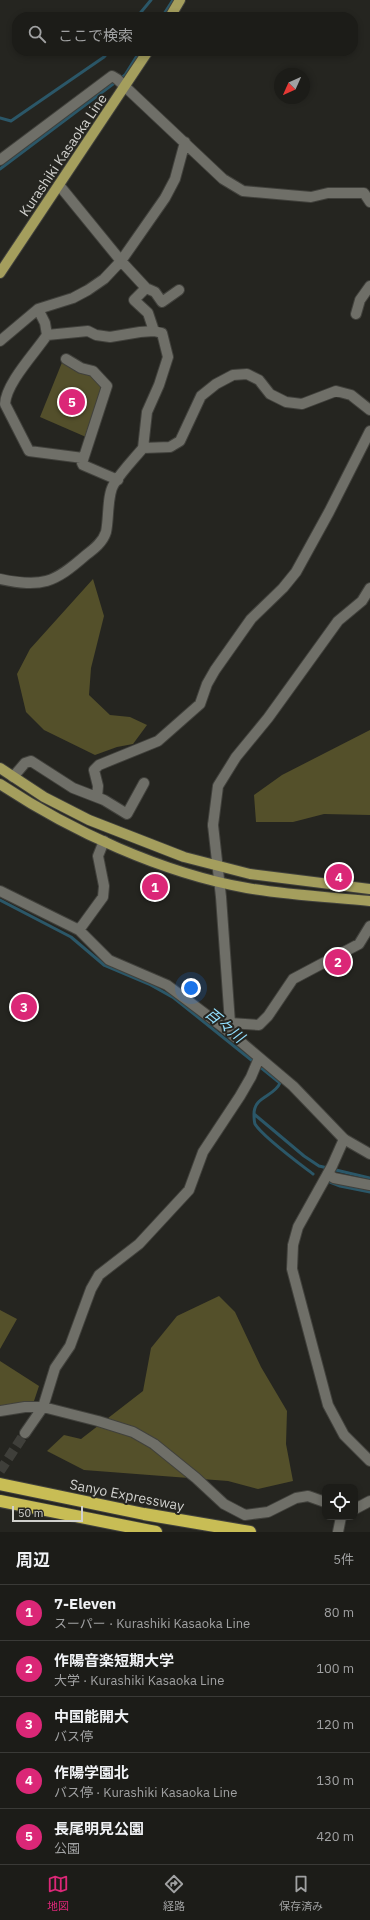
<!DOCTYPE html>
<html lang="ja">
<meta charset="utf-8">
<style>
:root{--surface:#1c1c18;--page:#252521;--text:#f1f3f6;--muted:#a0a1a2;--line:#3a3a37;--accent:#db2777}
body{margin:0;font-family:"IBM Plex Sans","Noto Sans JP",sans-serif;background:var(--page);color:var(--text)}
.controls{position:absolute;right:12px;bottom:12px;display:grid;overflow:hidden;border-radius:8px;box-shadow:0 2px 6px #0003}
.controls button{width:36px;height:36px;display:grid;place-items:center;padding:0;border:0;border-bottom:1px solid var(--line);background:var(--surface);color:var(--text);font:20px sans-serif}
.compass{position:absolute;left:274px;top:68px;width:36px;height:36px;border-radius:50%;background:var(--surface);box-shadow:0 2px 6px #0003;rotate:225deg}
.scale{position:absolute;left:12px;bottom:10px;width:71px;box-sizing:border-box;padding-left:4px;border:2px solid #d1d1ce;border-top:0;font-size:11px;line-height:14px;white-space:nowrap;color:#d1d1ce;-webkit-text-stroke:3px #252520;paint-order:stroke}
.you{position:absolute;left:191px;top:988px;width:14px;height:14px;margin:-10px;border:3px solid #fff;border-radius:50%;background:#1a73e8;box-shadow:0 0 0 6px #1a73e833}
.badge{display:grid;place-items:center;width:26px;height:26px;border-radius:50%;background:var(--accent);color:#fff;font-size:13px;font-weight:700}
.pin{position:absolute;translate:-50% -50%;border:2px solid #fff;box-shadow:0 1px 4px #0006}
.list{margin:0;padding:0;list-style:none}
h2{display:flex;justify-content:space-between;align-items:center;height:52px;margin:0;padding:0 16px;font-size:17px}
h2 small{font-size:13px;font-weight:400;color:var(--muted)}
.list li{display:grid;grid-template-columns:26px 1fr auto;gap:12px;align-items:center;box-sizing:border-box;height:56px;padding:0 16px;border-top:1px solid var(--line)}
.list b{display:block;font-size:15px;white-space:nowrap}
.list p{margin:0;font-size:13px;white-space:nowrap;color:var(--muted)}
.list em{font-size:13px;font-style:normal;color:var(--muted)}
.icon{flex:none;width:22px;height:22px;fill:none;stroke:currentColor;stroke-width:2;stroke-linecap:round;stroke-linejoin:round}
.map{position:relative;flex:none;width:370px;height:1532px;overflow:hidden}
.search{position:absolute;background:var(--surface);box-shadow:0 2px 6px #0003;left:12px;right:12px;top:12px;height:44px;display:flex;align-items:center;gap:10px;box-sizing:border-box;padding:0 14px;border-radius:16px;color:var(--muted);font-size:15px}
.sheet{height:332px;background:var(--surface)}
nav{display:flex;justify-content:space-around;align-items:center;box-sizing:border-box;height:56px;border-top:1px solid var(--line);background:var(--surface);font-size:11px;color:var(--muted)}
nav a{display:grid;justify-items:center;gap:2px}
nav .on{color:var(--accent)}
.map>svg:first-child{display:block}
</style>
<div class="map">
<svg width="370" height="1532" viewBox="0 0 370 1532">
<rect width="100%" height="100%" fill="#252520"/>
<path fill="#534f2b" d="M63 360 93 375 103 387 86 437 40 417Z"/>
<path fill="#54502a" d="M93 579 104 616 91 668 89 695 110 715 130 717 147 725 133 744 117 747 95 755 44 730 26 712 17 674 30 649Z
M370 730V815L324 814 293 822H256L254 795 282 775Z
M219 1296 235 1312 261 1367 287 1411 286 1444 293 1481 258 1489 228 1481 84 1470 47 1451 64 1435 81 1439 143 1391 151 1348 177 1316Z
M0 1310 17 1319 0 1349Z
M0 1361 39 1386 32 1407 0 1410Z"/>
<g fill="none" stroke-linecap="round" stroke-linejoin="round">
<path stroke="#2b5768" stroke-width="3" d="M137 17 151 0
M162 17 173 0
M0 118 11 121 104 57 109 51
M0 169 125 75 140 51
M0 900 71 937 104 965 149 984 174 998 280 1083C274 1097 254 1096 254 1114L304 1156 319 1166 370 1178
M254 1114C254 1117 254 1121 255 1124 263 1137 300 1164 313 1174
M330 1182 340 1186 370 1192"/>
<path stroke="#3f3f3a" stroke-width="10" stroke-dasharray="10 5" stroke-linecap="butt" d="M0 1471 25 1433"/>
<g stroke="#41413c" stroke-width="12">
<path id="minor" d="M0 160 112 76 117 79 223 179 243 191 311 197 328 193H364L370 202
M59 185 121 261 146 288 155 292 162 302 179 290
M146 288 134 300 148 313 154 331
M38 309 45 323 47 335C35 353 6 383 5 404L29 451 83 458
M356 314 360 300 370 286
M47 335 88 331 96 335 110 337 140 332 154 331 162 333 168 357 159 385 147 412 143 448
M0 341 38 309 73 298 88 290 104 279 121 261 165 198 175 179 185 142
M66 359 81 368 93 371 107 386 82 463 83 465 118 480
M0 579C42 588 54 583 86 555 94 549 103 542 106 532 109 519 107 494 114 484 122 471 133 460 143 448L170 447 180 441 201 396 216 384 233 375 247 374 259 380 270 394 286 402 302 404 336 391 351 395 370 410
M13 777 25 763 31 761 73 788 104 800 127 814 144 783
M97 797 98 786 94 770 99 765 158 741 200 704 207 684 215 670 251 619 283 588 296 572 329 512 370 431
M213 825 218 786 236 757 268 718 338 621 362 601 370 588
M0 891 79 930 109 960 167 985 228 1031 293 1086 344 1139 370 1154
M79 930 103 897 104 886 98 856 104 841
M230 1023 259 1025 268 1016 293 979 359 944 370 926
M328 1174 334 1178 370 1185
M0 1411 25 1407H43L98 1421 133 1432 154 1444 196 1478 224 1504 245 1515 268 1512 296 1498 308 1496 325 1502
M25 1433 43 1407 55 1368 70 1346 91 1289 99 1275 139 1244 189 1190 203 1152 240 1096 251 1077 259 1058
M355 1509 370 1501
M338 1532 341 1517"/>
</g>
<g stroke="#41413c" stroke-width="12">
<path id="tertiary" d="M213 825 221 897 230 1023 228 1031
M344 1139 332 1166 298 1227 293 1245 292 1269 328 1405 344 1435 370 1461"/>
</g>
<g stroke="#41413c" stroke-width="12">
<path id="primary" d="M170 17 180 0
M0 273 148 51
M0 768 44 797 89 820 184 857 250 874 370 889
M0 784C71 831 162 873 247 888 287 895 329 897 370 901"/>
</g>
<g stroke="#41413c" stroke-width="14">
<path id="motorway" d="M0 1484 144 1514 250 1532
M0 1501 156 1532"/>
</g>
<use href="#minor" stroke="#6f6f68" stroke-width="10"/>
<use href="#tertiary" stroke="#6f6f68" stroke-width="10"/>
<use href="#primary" stroke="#a49e5d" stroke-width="10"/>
<use href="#motorway" stroke="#c8bd55" stroke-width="12"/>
</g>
<g text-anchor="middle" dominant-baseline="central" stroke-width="4" stroke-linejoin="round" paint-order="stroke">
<g font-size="14" fill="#d1d1ce" stroke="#252520">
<text transform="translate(63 155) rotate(-56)">Kurashiki Kasaoka Line</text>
<text transform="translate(127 1495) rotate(11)">Sanyo Expressway</text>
</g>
<g font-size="15" font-style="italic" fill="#92defd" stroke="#252520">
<text transform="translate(225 1025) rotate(39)">百々川</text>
</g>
</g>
</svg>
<div class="controls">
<button><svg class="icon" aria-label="locate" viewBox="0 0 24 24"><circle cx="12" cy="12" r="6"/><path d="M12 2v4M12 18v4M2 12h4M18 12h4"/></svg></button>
</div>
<svg class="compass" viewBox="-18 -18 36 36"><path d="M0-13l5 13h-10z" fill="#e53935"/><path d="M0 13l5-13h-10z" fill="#a0a1a2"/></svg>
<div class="scale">50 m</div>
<div class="you"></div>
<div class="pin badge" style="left:155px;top:887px">1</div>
<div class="pin badge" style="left:338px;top:962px">2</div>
<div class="pin badge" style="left:24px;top:1007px">3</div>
<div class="pin badge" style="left:339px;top:877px">4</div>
<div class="pin badge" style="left:72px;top:402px">5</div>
<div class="search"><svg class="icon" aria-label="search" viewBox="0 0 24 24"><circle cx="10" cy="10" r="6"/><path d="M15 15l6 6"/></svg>ここで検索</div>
</div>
<section class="sheet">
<h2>周辺<small>5件</small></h2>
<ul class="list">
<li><span class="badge">1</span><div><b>7-Eleven</b><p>スーパー · Kurashiki Kasaoka Line</p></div><em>80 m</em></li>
<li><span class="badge">2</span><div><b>作陽音楽短期大学</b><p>大学 · Kurashiki Kasaoka Line</p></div><em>100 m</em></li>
<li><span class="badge">3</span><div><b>中国能開大</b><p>バス停</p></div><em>120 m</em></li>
<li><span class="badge">4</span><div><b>作陽学園北</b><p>バス停 · Kurashiki Kasaoka Line</p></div><em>130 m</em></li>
<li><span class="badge">5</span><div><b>長尾明見公園</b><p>公園</p></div><em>420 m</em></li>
</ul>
</section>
<nav>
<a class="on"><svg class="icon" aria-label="map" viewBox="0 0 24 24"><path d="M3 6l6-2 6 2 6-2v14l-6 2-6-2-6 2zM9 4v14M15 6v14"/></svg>地図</a>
<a><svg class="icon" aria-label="directions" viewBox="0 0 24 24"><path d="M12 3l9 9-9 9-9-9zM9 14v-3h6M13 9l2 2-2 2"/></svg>経路</a>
<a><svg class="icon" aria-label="saved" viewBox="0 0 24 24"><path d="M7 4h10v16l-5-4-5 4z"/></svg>保存済み</a>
</nav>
